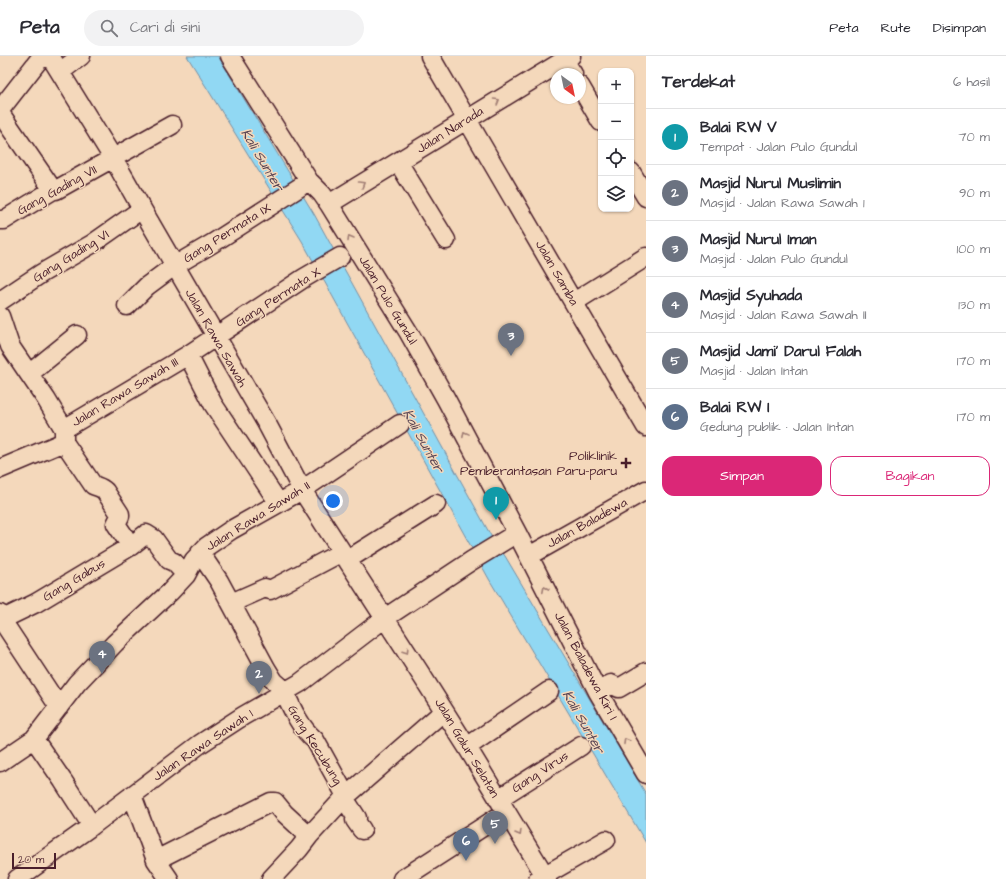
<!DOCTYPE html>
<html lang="id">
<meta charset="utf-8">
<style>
:root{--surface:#fff;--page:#f2f2f3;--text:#2b2b33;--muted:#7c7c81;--line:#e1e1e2;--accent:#db2777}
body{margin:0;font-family:"Architects Daughter",sans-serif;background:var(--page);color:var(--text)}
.controls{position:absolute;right:12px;top:12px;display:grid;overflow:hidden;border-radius:8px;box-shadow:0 1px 3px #0004}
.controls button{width:36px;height:36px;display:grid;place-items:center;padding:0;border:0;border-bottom:1px solid var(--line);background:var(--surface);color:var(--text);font:20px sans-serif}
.compass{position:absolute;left:550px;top:12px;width:36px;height:36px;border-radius:50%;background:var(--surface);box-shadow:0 1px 3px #0004;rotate:147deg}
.scale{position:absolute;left:12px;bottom:10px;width:44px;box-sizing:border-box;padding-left:4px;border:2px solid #4a1f2b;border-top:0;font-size:11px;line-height:14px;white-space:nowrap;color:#4a1f2b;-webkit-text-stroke:3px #f4d8bb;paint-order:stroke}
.you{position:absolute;left:333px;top:445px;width:14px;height:14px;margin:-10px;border:3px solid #fff;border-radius:50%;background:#1a73e8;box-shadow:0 0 0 6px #1a73e833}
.badge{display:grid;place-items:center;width:26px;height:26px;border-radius:50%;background:var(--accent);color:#fff;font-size:13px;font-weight:700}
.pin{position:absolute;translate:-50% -33px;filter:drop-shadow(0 1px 2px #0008)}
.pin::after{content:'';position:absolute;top:21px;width:14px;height:12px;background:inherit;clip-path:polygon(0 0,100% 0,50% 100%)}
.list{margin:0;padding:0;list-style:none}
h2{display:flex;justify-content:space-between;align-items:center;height:52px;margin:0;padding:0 16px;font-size:17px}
h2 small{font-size:13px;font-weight:400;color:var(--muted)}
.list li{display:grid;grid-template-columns:26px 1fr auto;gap:12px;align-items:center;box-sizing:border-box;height:56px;padding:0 16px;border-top:1px solid var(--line)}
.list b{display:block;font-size:15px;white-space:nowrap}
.list p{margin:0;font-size:13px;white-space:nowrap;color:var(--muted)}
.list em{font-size:13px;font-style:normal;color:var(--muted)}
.actions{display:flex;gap:8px;padding:12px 16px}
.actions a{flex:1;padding:9px 0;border:1px solid var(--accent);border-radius:12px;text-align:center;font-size:14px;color:var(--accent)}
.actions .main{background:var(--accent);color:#fff}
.icon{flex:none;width:22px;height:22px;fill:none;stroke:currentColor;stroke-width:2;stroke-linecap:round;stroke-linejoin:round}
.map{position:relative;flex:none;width:646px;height:823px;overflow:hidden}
header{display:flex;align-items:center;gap:24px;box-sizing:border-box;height:56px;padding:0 20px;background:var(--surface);border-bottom:1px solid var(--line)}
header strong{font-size:19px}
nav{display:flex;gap:22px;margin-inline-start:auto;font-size:14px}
.search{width:280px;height:36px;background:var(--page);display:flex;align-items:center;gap:10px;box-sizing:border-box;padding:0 14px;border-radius:22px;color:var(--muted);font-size:15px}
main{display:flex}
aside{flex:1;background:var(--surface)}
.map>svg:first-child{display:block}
</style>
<header>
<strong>Peta</strong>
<div class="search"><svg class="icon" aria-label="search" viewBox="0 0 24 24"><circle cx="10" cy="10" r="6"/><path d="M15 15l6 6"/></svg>Cari di sini</div>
<nav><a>Peta</a><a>Rute</a><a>Disimpan</a></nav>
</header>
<main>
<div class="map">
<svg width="646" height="823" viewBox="0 0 646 823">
<rect width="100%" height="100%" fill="#f4d8bb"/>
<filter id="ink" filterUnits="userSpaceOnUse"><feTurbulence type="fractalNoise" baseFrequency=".025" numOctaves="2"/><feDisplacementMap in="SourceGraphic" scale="8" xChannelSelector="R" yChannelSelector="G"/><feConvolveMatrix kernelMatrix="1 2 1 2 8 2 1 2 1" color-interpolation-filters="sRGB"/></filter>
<g filter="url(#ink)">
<path fill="#91d8f3" stroke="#758ea3" d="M187 0H218L314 158 496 489 505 500 646 738V787L489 523 302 185Z"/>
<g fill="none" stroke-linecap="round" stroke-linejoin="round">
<g stroke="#4a1f2b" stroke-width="21">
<path id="street" d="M50 0 113 102 142 153 267 368 302 434 422 620 467 691 547 823
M230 0 309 125 322 138 329 148 409 277 446 343 517 477 598 636 646 718
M430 0 646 371
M564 4 573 18
M60 16 81 0
M580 30 601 66
M0 54 42 0
M0 57 53 134
M398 106 446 184
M631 116 646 141
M329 148 571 0
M0 164H4L53 134H56L172 69
M0 245 42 217 92 188 142 153
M574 246 646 201
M127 250 147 230 174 210 213 187 300 131
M0 260 10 290 46 343 64 373
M188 299 213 348 278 446
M29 318 77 279
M64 386 93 429C97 431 101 431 105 435L120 458V460L116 468 131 490
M0 413 64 386V373L188 299 304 222 340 201
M200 497 219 525 266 612 274 625 283 633
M529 500 646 434
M347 504 436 448
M231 547 265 532 270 534 342 496
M0 558 7 572 59 651
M0 567 3 563 36 547 131 490 146 478 154 483 169 504 174 506 186 519
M598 636 611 628 619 632 646 616
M285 637C292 653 301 673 315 684L346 740
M34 683 63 725 92 770
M467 691 549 635
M0 706 34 683 77 627 115 587 170 536 186 519 194 504 206 491 231 474 302 434 400 368
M132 739 156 804 169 823
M344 742 357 762 355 764 362 774
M498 743 581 690
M156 804 271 746H275L284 757 309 780
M17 823 89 772 200 688 243 660 300 627 385 562 471 505 517 477
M271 823 299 793 309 780 344 742 444 655
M402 823 506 756
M538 823 606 784"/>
</g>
<use href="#street" stroke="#f4d8bb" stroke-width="18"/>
</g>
<defs><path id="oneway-chevron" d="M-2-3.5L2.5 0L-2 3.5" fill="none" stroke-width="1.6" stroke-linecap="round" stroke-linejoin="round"/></defs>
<g stroke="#9f7c73">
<use href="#oneway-chevron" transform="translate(497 45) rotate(-31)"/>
<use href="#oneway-chevron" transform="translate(362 128) rotate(-31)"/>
<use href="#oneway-chevron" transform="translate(350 182) rotate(-121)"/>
<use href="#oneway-chevron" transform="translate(465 378) rotate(-118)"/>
<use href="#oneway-chevron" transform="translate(545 533) rotate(-117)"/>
<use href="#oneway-chevron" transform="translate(406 595) rotate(57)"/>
<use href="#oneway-chevron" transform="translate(626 685) rotate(-120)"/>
<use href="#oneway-chevron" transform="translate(519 777) rotate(59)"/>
</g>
</g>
<path fill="#4a1f2b" stroke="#f4d8bb" stroke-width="1.5" d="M624 401h4v4h4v4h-4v4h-4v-4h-4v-4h4z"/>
<g text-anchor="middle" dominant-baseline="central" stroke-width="3" stroke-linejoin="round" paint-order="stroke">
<g font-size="13" fill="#4a1f2b" stroke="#f4d8bb">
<text transform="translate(450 74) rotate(-32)">Jalan Narada</text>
<text transform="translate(57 134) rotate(-29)">Gang Gading VII</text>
<text transform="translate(227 177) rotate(-32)">Gang Permata IX</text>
<text transform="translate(71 200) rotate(-32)">Gang Gading VI</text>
<text transform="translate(557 217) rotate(60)">Jalan Samba</text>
<text transform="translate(278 241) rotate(-33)">Gang Permata X</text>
<text transform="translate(388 244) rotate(59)">Jalan Pulo Gundul</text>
<text transform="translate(216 282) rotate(60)">Jalan Rawa Sawah</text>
<text transform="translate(125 336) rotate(-31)">Jalan Rawa Sawah III</text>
<text transform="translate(258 460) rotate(-32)">Jalan Rawa Sawah II</text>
<text transform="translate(587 467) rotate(-29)">Jalan Baladewa</text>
<text transform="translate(74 524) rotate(-31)">Gang Gabus</text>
<text transform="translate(586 610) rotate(62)">Jalan Baladewa Kiri I</text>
<text transform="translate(203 689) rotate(-34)">Jalan Rawa Sawah 1</text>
<text transform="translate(315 689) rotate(58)">Gang Kecubung</text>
<text transform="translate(467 692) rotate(59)">Jalan Galur Selatan</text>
<text transform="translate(540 716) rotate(-33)">Gang Virus</text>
</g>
<g font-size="13" fill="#4a1f2b" stroke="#f4d8bb" text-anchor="end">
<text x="617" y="400">Poliklinik<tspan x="617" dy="15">Pemberantasan Paru-paru</tspan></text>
</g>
<g font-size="14" font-style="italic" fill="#584453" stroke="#f4d8bb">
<text transform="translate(262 104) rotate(59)">Kali Sunter</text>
<text transform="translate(423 385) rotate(61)">Kali Sunter</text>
<text transform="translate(583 666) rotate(60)">Kali Sunter</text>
</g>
</g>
</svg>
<div class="controls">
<button>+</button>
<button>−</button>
<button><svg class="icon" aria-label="locate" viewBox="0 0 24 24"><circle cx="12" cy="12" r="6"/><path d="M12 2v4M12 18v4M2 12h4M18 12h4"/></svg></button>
<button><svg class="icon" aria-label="layers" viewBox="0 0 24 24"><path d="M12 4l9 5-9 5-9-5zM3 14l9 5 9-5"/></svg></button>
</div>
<svg class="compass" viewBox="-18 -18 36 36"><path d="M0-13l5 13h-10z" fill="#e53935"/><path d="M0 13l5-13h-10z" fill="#7c7c81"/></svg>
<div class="scale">20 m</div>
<div class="you"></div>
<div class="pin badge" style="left:496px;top:464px;background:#0f9aa8">1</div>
<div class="pin badge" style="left:259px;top:638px;background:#6b7280">2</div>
<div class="pin badge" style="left:511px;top:300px;background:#6b7280">3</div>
<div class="pin badge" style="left:102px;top:618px;background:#6b7280">4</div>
<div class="pin badge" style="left:495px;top:788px;background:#6b7280">5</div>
<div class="pin badge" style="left:466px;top:805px;background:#5c6f8a">6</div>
</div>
<aside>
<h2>Terdekat<small>6 hasil</small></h2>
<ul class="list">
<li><span class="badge" style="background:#0f9aa8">1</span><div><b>Balai RW V</b><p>Tempat · Jalan Pulo Gundul</p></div><em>70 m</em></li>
<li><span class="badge" style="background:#6b7280">2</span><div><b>Masjid Nurul Muslimin</b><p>Masjid · Jalan Rawa Sawah 1</p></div><em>90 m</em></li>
<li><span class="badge" style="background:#6b7280">3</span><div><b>Masjid Nurul Iman</b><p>Masjid · Jalan Pulo Gundul</p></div><em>100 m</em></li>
<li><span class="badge" style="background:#6b7280">4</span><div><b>Masjid Syuhada</b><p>Masjid · Jalan Rawa Sawah II</p></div><em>130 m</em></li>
<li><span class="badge" style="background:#6b7280">5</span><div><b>Masjid Jami' Darul Falah</b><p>Masjid · Jalan Intan</p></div><em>170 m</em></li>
<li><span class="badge" style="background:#5c6f8a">6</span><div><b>Balai RW I</b><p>Gedung publik · Jalan Intan</p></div><em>170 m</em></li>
</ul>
<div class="actions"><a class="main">Simpan</a><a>Bagikan</a></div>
</aside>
</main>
